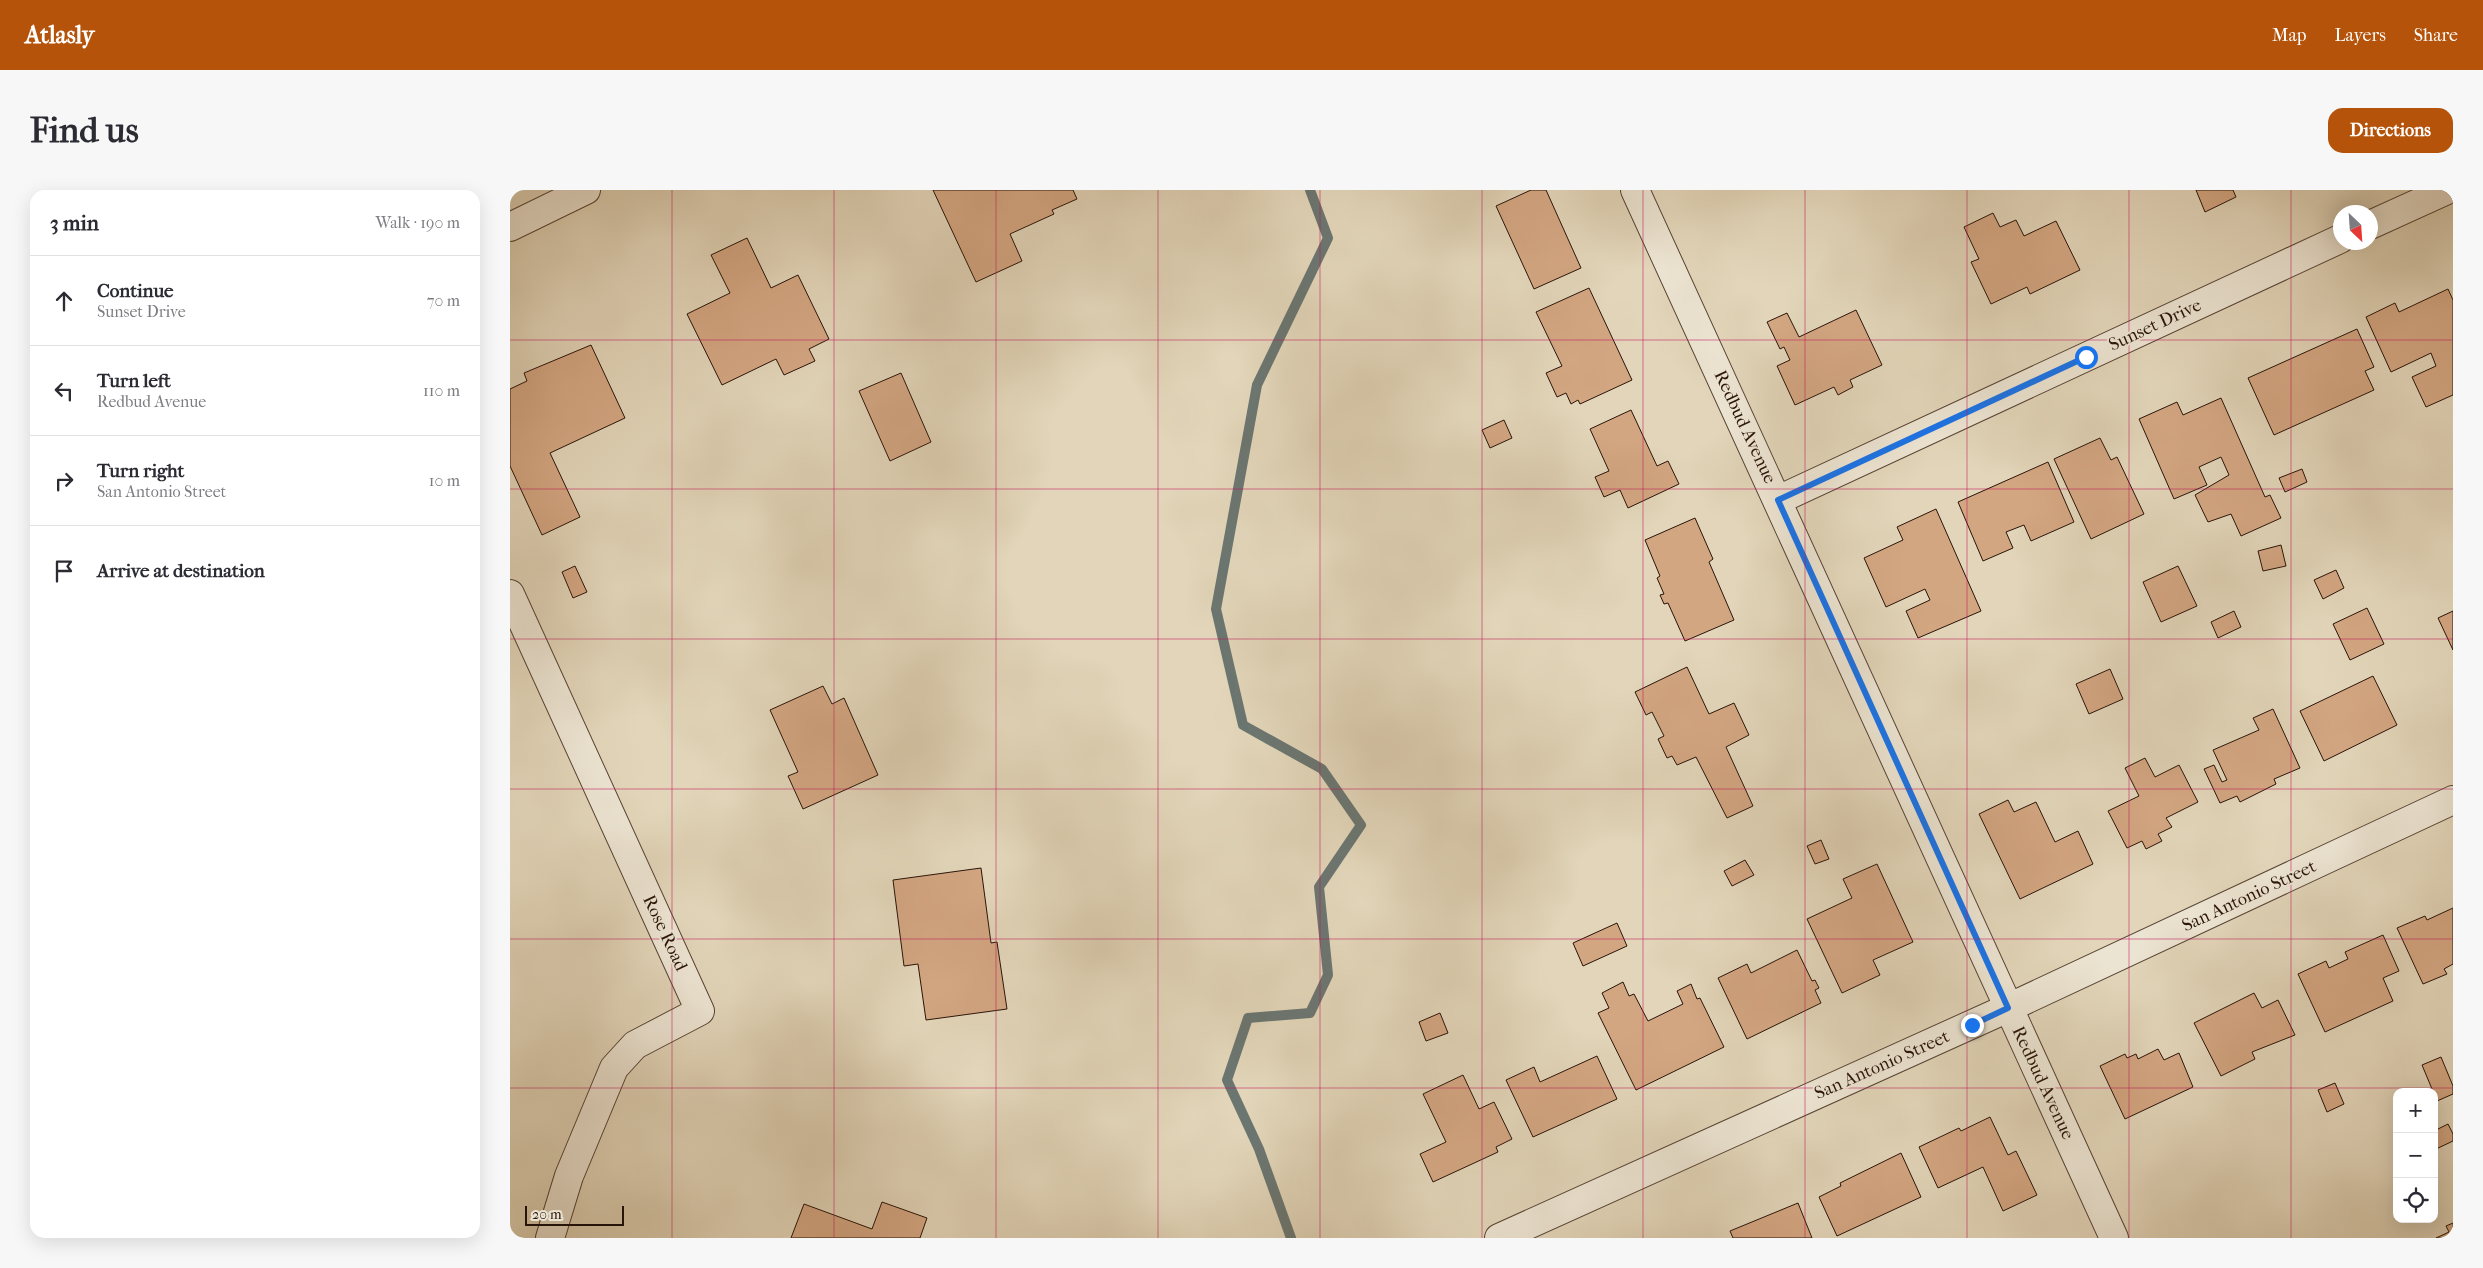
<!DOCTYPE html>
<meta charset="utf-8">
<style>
:root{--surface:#fff;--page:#f7f7f7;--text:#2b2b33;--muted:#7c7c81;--line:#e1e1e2;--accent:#b45309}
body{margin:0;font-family:"IM FELL French Canon",serif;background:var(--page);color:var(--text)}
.controls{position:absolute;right:15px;bottom:15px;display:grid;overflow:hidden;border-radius:10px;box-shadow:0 5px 20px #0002}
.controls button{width:45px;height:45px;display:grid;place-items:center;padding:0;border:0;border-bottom:1px solid var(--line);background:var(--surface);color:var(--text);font:25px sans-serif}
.compass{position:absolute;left:1823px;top:15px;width:45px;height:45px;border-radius:50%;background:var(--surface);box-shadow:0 5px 20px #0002;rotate:155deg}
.scale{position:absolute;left:15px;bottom:12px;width:99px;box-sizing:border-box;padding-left:5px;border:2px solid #291409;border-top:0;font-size:14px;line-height:18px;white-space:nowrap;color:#291409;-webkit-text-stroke:4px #ece4d2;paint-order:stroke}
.stop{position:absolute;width:15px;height:15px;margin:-11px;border:4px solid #1a73e8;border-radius:50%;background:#fff}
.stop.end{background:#1a73e8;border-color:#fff;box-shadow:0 1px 5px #0008}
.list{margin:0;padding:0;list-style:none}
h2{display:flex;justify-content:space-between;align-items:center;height:65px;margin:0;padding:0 20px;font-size:21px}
h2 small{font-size:16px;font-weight:400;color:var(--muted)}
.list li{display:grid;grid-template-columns:32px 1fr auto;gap:15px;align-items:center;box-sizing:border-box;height:90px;padding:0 20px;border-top:1px solid var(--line)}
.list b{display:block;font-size:19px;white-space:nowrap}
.list p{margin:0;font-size:16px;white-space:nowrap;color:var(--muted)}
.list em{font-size:16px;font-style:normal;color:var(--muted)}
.icon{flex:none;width:28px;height:28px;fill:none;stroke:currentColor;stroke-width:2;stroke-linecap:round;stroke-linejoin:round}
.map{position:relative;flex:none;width:1943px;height:1048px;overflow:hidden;border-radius:15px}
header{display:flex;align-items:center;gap:30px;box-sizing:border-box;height:70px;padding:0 25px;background:var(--accent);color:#fff}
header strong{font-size:24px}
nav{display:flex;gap:28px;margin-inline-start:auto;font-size:18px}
.intro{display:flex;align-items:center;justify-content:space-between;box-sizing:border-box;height:120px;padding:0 30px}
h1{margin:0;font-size:35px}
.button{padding:12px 22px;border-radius:15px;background:var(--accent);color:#fff;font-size:18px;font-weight:700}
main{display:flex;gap:30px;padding:0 30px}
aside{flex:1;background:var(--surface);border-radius:15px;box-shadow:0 5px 20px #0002}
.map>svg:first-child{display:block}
</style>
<header>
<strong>Atlasly</strong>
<nav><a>Map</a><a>Layers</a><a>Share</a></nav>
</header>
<div class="intro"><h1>Find us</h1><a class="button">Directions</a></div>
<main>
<aside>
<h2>3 min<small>Walk · 190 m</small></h2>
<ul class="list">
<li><svg class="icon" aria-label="ahead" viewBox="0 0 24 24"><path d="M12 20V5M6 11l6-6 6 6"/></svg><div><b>Continue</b><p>Sunset Drive</p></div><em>70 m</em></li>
<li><svg class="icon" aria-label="left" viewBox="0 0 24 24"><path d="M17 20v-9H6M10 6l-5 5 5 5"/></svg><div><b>Turn left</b><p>Redbud Avenue</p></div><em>110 m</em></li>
<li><svg class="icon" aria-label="right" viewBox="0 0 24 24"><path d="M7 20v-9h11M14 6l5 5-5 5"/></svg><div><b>Turn right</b><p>San Antonio Street</p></div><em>10 m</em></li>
<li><svg class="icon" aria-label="arrive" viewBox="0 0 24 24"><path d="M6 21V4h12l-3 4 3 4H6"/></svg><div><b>Arrive at destination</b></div></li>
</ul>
</aside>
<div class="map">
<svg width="1943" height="1048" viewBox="0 0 1943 1048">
<rect width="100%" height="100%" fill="#e2d5b9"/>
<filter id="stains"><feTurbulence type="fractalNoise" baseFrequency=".004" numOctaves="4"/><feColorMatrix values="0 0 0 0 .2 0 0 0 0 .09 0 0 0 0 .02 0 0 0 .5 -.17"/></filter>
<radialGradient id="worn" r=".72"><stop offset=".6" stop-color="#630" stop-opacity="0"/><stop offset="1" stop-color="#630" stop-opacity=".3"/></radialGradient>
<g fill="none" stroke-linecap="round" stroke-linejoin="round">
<path stroke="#6b7671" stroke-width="10" d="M781 1048 749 959 717 890 738 828 800 823 818 785 809 697 851 635 812 579 733 535 706 419 747 195 818 48 800 0"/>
</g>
<path fill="#d3a682" stroke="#291409" d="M423 0H563L567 9 542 20 544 24 500 44 512 71 466 92Z
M1021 0H1036L1071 78 1024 99 986 16Z
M1686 0H1723L1726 7 1695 22Z
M1483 23 1490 37 1506 30 1514 46 1546 31 1570 80 1520 104 1517 97 1481 114 1461 72 1469 69 1454 37Z
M237 48 261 98 288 85 319 149 299 159 305 171 274 185 266 169 212 195 177 124 220 103 201 65Z
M1079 98 1122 190 1070 214 1068 210 1061 214 1056 203 1047 207 1036 183 1052 176 1026 122Z
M1938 99 1943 110V205L1916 217 1902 187 1926 176 1921 163 1881 182 1856 127 1885 113 1889 122Z
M1346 120 1372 175 1340 190 1343 197 1328 205 1324 197 1285 215 1267 176 1280 170 1274 157 1270 159 1257 132 1277 123 1289 147Z
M1847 139 1864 177 1855 181 1864 200 1764 245 1738 188Z
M81 155 115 228 40 263 70 327 32 345 0 276V199L17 191 14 183Z
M391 183 421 252 380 271 349 201Z
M1711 208 1755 307 1760 305 1771 328 1731 346 1721 324 1698 332 1685 305 1719 285 1711 267 1689 277 1697 295 1664 309 1629 229 1667 212 1673 225Z
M1121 220 1147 276 1158 271 1169 294 1118 318 1110 300 1094 307 1085 287 1099 281 1080 239Z
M994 230 1002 248 980 258 972 240Z
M1590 248 1601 270 1607 267 1634 324 1581 349 1544 269Z
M1538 272 1564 332 1521 351 1514 335 1496 342 1503 358 1473 371 1448 312Z
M1792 279 1797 292 1775 302 1769 288Z
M1426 319 1471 421 1408 448 1396 421 1420 410 1415 399 1376 417 1354 368 1393 350 1387 337Z
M1185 328 1203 369 1199 372 1224 430 1175 451 1158 413 1154 414 1150 405 1154 404 1147 388 1150 386 1135 350Z
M1771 355 1776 376 1753 381 1748 361Z
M65 376 77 402 63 408 52 382Z
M1668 376 1687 416 1651 432 1633 392Z
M1826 380 1834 398 1813 409 1804 390Z
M1857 418 1874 454 1840 470 1823 434Z
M1724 421 1731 437 1708 448 1701 432Z
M1943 421V460L1928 428Z
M1177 477 1199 524 1224 513 1239 545 1216 557 1243 616 1217 628 1186 567 1167 575 1162 566 1157 568 1148 549 1154 546 1142 522 1136 525 1125 502Z
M1600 479 1613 509 1579 524 1566 494Z
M1863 486 1887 535 1814 571 1790 521Z
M313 496 322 514 334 508 368 585 293 619 278 586 288 582 260 520Z
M1763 519 1790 578 1764 589 1766 594 1730 612 1727 606 1710 613 1694 579 1704 575 1712 592 1717 590 1703 560 1749 540 1743 528Z
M1635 568 1645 587 1669 575 1688 612 1656 628 1662 637 1648 644 1652 651 1636 659 1632 651 1617 658 1598 621 1629 606 1615 578Z
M1498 610 1504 622 1526 612 1545 652 1568 641 1583 674 1510 709 1469 624Z
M1311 650 1319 669 1305 674 1297 656Z
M1235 670 1244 685 1222 696 1214 681Z
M1367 674 1403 752 1363 770 1370 785 1332 803 1297 729 1342 708 1333 689Z
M471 678 481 753 487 752 497 819 416 830 408 774 394 776 383 690Z
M1943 718V774L1934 779 1937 784 1913 794 1887 738 1915 726 1917 730Z
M1107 733 1117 756 1073 776 1063 753Z
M1873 745 1889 781 1873 788 1883 811 1815 842 1788 784 1816 771 1819 778 1838 769 1835 762Z
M1287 760 1302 791 1305 790 1309 798 1305 800 1311 813 1237 849 1208 788 1237 774 1241 783Z
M1113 792 1119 806 1124 804 1138 831 1173 814 1167 801 1181 794 1187 809 1190 808 1214 857 1126 900 1088 823 1099 818 1092 803Z
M1744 803 1752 818 1768 810 1785 845 1742 862 1745 869 1711 886 1684 833Z
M930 823 938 843 916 851 909 832Z
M1648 859 1654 870 1669 863 1683 897 1615 929 1590 876 1615 864 1617 868 1626 864 1628 869Z
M1087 866 1107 909 1023 947 996 890 1024 877 1030 892Z
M1931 867 1943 896V904L1927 911 1912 875Z
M953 885 969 919 984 912 1002 949 986 957 988 962 923 992 910 964 936 952 913 904Z
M1825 893 1834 914 1817 922 1808 900Z
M1480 927 1498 965 1506 961 1527 1005 1493 1021 1473 977 1428 998 1409 957 1449 938 1451 941Z
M1938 934 1943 944V951L1924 960V941Z
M1391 963 1411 1007 1327 1046 1309 1007 1331 996 1330 993Z
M372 1012 417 1028 410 1048H281L294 1014 362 1039Z
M1288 1013 1302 1048H1223L1220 1041Z
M1943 1033V1048H1926L1939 1042 1936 1036Z"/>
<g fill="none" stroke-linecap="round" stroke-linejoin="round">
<g stroke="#574435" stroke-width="30">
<path id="street" d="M1125 0 1604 1048
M1860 35 1937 0
M0 37 76 0
M1268 310 1830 49
M0 404 190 821 125 855 104 878 59 986 40 1048
M989 1048 1498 818 1943 610"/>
</g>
<use href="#street" stroke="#ece4d2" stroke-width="28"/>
</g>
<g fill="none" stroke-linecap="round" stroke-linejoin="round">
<path stroke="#1a73e8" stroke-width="6" d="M1462 835 1498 818 1268 310 1576 167"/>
</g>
<path fill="none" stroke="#c2185b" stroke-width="1" stroke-opacity="0.55" d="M162 0V1048M324 0V1048M486 0V1048M648 0V1048M810 0V1048M972 0V1048M1133 0V1048M1295 0V1048M1457 0V1048M1619 0V1048M1781 0V1048M0 150H1943M0 299H1943M0 449H1943M0 599H1943M0 749H1943M0 898H1943"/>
<g text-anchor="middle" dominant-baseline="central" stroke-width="4" stroke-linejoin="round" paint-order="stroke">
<g font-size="18" fill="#291409" stroke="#ece4d2">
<text transform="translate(1645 135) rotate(-25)">Sunset Drive</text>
<text transform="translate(1235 237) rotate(65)">Redbud Avenue</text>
<text transform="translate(1739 706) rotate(-25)">San Antonio Street</text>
<text transform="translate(155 743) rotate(65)">Rose Road</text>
<text transform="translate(1372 875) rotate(-24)">San Antonio Street</text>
<text transform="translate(1533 893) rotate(65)">Redbud Avenue</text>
</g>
</g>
<rect width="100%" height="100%" filter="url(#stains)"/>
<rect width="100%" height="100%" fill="url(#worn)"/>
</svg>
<div class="controls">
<button>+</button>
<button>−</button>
<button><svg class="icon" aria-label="locate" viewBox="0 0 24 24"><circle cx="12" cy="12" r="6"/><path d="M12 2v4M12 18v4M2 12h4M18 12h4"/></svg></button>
</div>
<svg class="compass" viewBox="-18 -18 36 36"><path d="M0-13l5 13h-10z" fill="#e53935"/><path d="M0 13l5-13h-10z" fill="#7c7c81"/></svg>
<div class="scale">20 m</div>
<div class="stop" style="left:1576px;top:167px"></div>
<div class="stop end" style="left:1462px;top:835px"></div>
</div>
</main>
